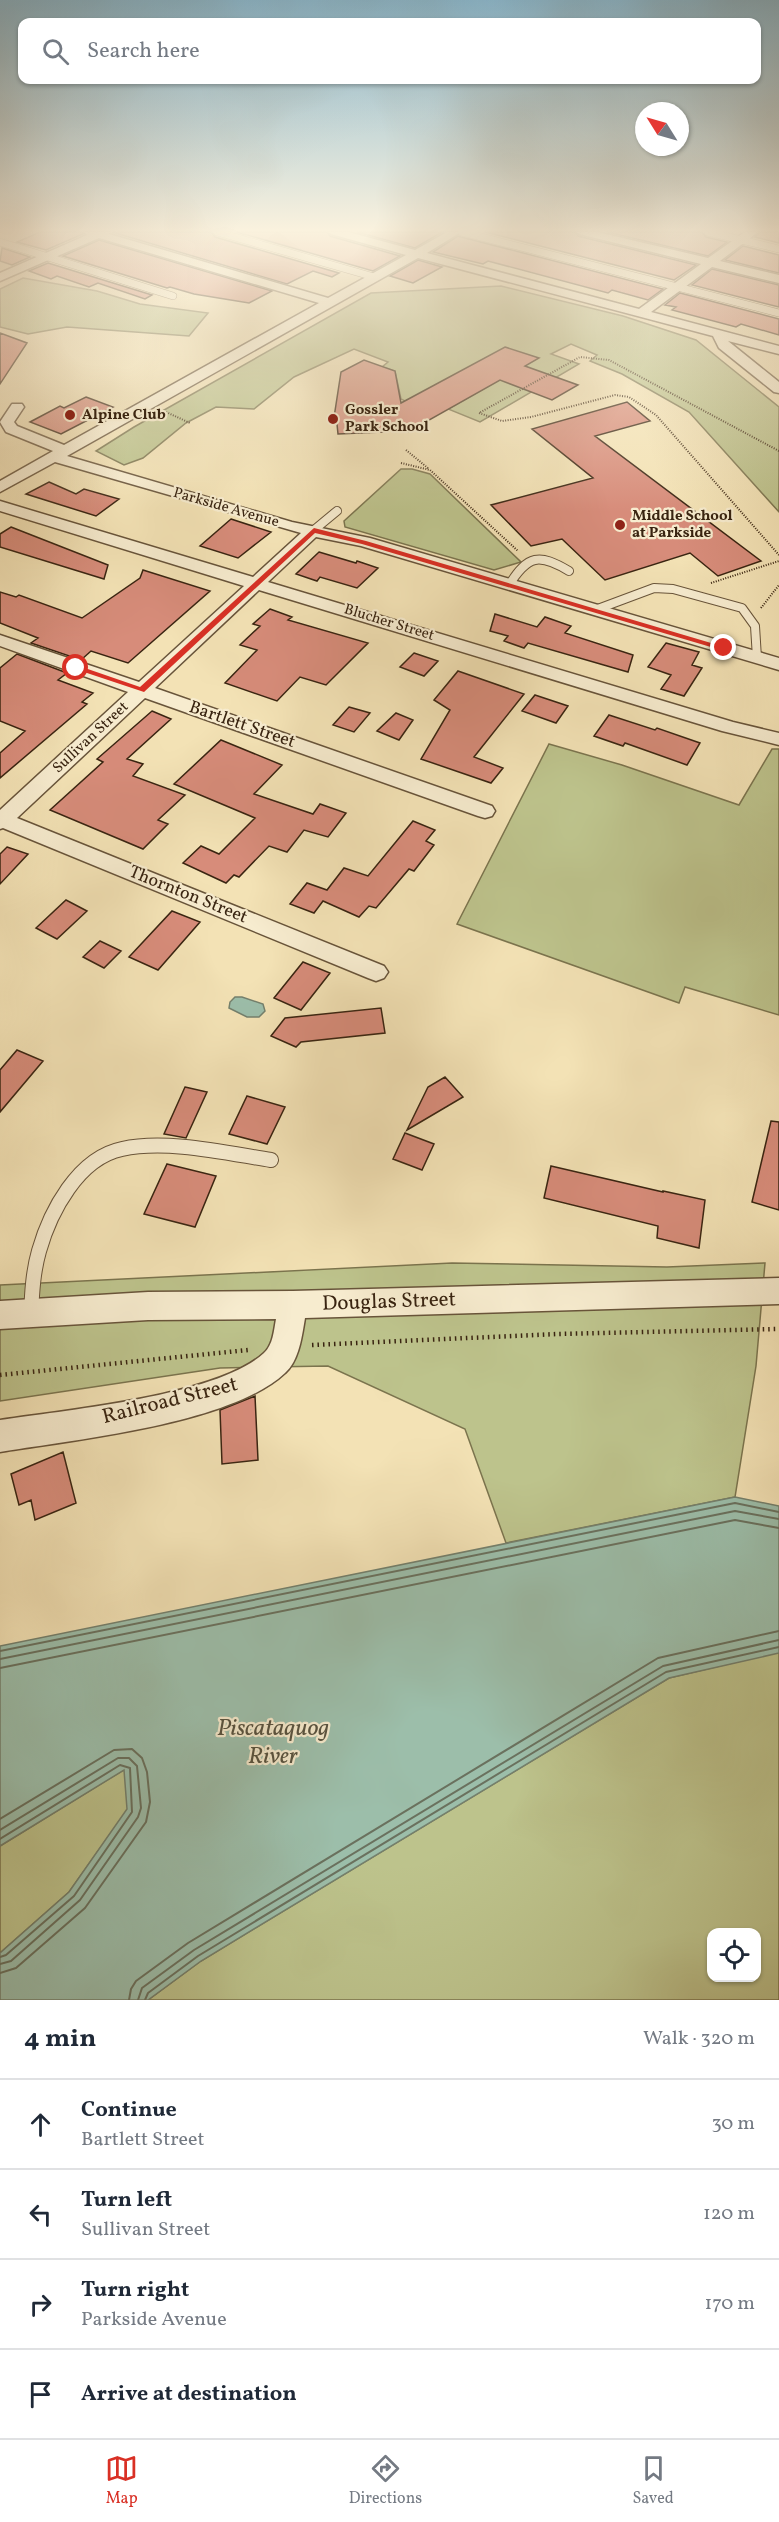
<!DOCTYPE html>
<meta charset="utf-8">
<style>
:root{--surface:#fff;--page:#f6f6f7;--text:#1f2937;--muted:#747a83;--line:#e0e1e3;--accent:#d93025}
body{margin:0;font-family:Vollkorn,serif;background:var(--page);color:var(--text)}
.controls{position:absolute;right:18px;bottom:18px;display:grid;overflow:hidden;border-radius:12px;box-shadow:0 2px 4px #0004}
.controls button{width:54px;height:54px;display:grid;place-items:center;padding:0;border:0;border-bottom:2px solid var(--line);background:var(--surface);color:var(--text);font:30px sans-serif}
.compass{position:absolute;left:635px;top:102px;width:54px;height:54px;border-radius:50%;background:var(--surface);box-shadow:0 2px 4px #0004;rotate:307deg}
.stop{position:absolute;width:18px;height:18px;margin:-14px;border:4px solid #d93025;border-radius:50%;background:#fff}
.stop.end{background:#d93025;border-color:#fff;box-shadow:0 2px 6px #0008}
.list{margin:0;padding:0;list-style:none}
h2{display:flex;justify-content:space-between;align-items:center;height:78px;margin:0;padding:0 24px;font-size:26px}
h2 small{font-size:20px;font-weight:400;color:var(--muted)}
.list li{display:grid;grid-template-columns:39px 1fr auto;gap:18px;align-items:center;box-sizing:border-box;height:90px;padding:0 24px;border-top:2px solid var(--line)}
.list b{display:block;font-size:22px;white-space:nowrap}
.list p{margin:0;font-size:20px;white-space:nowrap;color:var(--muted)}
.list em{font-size:20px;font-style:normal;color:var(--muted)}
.icon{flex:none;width:33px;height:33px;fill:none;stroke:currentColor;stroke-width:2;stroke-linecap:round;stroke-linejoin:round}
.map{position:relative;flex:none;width:779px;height:2000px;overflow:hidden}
.search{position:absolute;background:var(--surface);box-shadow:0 2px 4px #0004;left:18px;right:18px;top:18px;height:66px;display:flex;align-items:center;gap:15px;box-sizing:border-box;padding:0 21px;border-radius:12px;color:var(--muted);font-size:22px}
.sheet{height:438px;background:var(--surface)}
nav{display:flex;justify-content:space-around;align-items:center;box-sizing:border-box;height:84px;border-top:2px solid var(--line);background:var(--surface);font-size:16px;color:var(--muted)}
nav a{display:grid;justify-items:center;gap:3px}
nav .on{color:var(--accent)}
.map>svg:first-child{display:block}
</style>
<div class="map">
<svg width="779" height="2000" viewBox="0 0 779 2000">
<rect width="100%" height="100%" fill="#f3e2b5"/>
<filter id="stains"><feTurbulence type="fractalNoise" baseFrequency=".00333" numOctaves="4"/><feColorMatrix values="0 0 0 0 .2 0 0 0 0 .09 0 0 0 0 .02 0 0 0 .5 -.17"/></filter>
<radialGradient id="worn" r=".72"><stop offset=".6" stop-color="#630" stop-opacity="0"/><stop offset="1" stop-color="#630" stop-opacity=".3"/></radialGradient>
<path fill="#bdc38c" stroke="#7b744e" stroke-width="1.5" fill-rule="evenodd" d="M23 278 97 291 140 304 208 313 189 336 67 327 28 334 0 327V289Z
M501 286 623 316 696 340 779 407V512L689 412 622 374 590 361 597 355 571 344 551 354 579 364 480 422 448 409 538 358 405 401 401 399 395 371 382 367 388 362 354 349 294 377 254 409 216 407 186 423 143 458 124 465 96 451 134 427 371 293Z
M401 469H412L430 474 521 562 494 570 345 527 344 521Z
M549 744 622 765 739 805 772 749H779V1015L685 987 679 1003 457 924Z
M452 1263 667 1267 765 1263 756 1366 735 1497 506 1543 465 1429 328 1366 220 1368 0 1401V1285Z
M774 1653H779V2000H148L201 1961 669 1678ZM712 1932H756V1978H712Z
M125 1769 128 1809 69 1892 0 1953V1846Z"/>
<path fill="#9cbeaa" stroke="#74806d" stroke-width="1.5" d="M235 997H242L263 1004 265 1011 259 1017H247L229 1008 230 1002Z
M735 1497 779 1506V1653L669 1678 201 1961 148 2000H0V1953L69 1892 127 1809 124 1770 0 1846V1646Z"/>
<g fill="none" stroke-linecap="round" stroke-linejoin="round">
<path stroke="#6a715e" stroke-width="2" d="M0 1651 735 1503 779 1512
M0 1659 735 1511 779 1519
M0 1668 735 1520 779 1528
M0 1819 114 1750 132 1749 142 1758 147 1772 150 1802 146 1822 85 1908 16 1968 0 1973
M0 1830 118 1758H129L137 1766 141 1808 138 1817 80 1900 11 1961 0 1964
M0 1839 120 1765 130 1768 132 1812 74 1896 6 1955 0 1957
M129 2000 131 1989 136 1981 188 1943 658 1658 779 1631
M138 2000 142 1988 194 1950 663 1666 779 1640
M145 2000 148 1993 198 1956 666 1672 779 1647"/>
</g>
<path fill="#d78c7a" stroke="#392411" stroke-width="1.5" d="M40 232H82L83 234 46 250 17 242Z
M112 232H211L215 237 339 273 332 277 313 271 287 284Z
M237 232H327L330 236 400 256 373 271Z
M357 232H442L415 248Z
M485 232H575L578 236 696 265 674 280Z
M607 232H702L706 237 727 242 708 256Z
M760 232H779V243L755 237Z
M458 236 461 237 663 289 648 300 612 290 608 293 488 261 483 264 433 252Z
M99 240 272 291 249 303 194 294 170 287 167 288 63 256Z
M743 246 779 255V273L725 260Z
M2 248 30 257 12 265 0 261Z
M418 260 442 267 413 283 390 276Z
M48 263 152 295 145 299 98 283 89 287 57 276 51 279 29 271Z
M712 269 779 285V307L692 285Z
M680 293 779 319V335L741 324 736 327 672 310 676 307 665 305Z
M0 333 27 343 0 384Z
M505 347 539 358 525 366 578 385 552 400 500 380 408 432 394 426 383 432 338 434 337 424H333L341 372 364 360 395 371 401 403Z
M86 397 113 407 61 434 30 422 60 406 64 408Z
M627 402 650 421 595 436 761 561 718 576 690 553 605 580 562 539 531 546 491 505 593 478 532 429Z
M49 482 76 494 84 489 119 499 96 516 26 494Z
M231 519 271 532 238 558 200 546Z
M11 527 108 565 104 579 0 547V534Z
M319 552 356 563 357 561 378 568 357 588 320 577 317 581 296 574Z
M143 570 210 591 128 663 91 651 81 660 31 643 38 638 0 623V592L16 597 19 595 82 618 140 578Z
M270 609 292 617 288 620 368 643 326 685 300 677 277 701 225 683 257 650 240 645 260 626 253 624Z
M495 614 537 627 545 617 571 626 565 633 633 655 628 672 528 643 524 648 504 641 508 636 490 631Z
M666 643 699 652 692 665 702 668 684 696 661 689 671 675 648 667Z
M414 653 438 661 424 676 400 667Z
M17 654 67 673 58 680 93 693 82 702 87 704 0 778V753L25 731 0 721V668Z
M458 671 524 694 474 757 503 768 491 783 421 759 450 710 434 700Z
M535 695 568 706 556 723 522 711Z
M349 707 370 713 354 732 333 725Z
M152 711 171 719 127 759 143 764 133 776 185 795 158 820 168 824 143 849 50 810 103 762 97 759Z
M396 713 413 720 399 740 377 731Z
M609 715 655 730 657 728 700 743 687 765 625 743 623 746 594 736Z
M221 740 282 765 254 794 313 814 320 804 346 813 328 837 304 830 287 852 269 846 239 877 234 875 226 883 183 863 201 846 219 854 255 818 174 784Z
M413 821 435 830 426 841 434 845 414 871 409 869 376 908 369 906 359 917 323 901 314 913 290 904 307 883 327 890 344 868 368 876Z
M7 847 28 854 0 884V854Z
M66 900 87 911 57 939 36 928Z
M172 911 200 922 158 970 129 957Z
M100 941 121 951 104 968 83 957Z
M303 962 330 973 301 1010 274 998Z
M381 1008 385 1033 301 1042 296 1047 271 1036 285 1018Z
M17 1050 43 1061 0 1112V1070Z
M445 1077 463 1097 407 1130 428 1087Z
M185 1087 207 1092 186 1138 164 1134Z
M247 1096 285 1107 267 1144 229 1134Z
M771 1121 779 1122V1210L752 1202Z
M405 1133 434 1144 422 1170 393 1159Z
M167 1164 216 1176 195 1227 144 1214Z
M551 1166 663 1192V1191L705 1200 699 1248 657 1238 658 1226 544 1198Z
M255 1396 258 1460 222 1464 220 1410Z
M63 1452 76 1503 35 1520 31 1500 19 1505 11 1474Z"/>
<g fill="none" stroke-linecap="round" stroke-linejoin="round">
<g stroke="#68543a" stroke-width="8">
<path id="lane-far2" d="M217 232 374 277
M462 232 779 313
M708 232 779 249
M0 242 173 296"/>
</g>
<g stroke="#68543a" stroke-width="10">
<path id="lane-far1" d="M314 530 337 511
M509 585C528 555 539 553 569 571
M595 610 654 588 673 589 742 608 755 626 757 658"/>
</g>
<g stroke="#68543a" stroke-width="16">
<path id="lane" d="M31 1314C32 1293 33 1272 39 1251 50 1212 78 1158 122 1149 166 1139 226 1153 271 1160"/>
</g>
<g stroke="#68543a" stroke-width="3">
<path id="street" d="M84 232H110L109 234 328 298 406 255 331 234 329 232H348L415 250 447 232H461L427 253 639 309 701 264 579 234 577 232H597L708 258 745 232H758L720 261 779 275V283L712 267 651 312 779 346V354L728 341 779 382V393L774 392 719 348 713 336 418 258 67 456 292 522 370 538 779 658V670L361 546 316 537 268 582 733 722 779 733V745L722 731 259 590 155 688 492 806 495 811 492 816 485 818 478 816 145 698 17 818 384 966 388 972 384 978 376 981 368 978 3 828 0 829V810L128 692 0 646V635L139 682 244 586 0 511V501L253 577 301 533 55 462 0 492V481L53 451 6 432 0 422 12 404H22L24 407 14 422 17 426 64 445 319 303 99 238 0 281V273L87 235Z
M779 1278V1304L305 1318C302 1336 299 1361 285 1373 231 1424 74 1440 0 1452V1420C65 1410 218 1396 264 1353 273 1345 274 1330 276 1319L148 1320 0 1329V1301L148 1292 293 1291Z"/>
</g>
<path stroke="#392411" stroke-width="2" stroke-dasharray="1 1.5" stroke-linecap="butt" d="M166 412 190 423
M406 450 429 469
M779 451 609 360 580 357 479 413 502 421 531 417 615 395 629 397 656 415 779 555
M401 463 430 470 518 551
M711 583 779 561
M761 608 779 585"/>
<path stroke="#392411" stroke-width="4.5" stroke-dasharray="1.5 4" stroke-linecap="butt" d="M312 1345 558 1334 779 1329
M0 1375 248 1350"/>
<use href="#lane-far2" stroke="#f7eccf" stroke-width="7"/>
<use href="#lane-far1" stroke="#f7eccf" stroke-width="8"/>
<use href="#lane" stroke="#f7eccf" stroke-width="14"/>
<use href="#street" fill="#f7eccf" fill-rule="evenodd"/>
</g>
<linearGradient id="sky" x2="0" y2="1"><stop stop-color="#89b8cf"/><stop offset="0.45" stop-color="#faf2de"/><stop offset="1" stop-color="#faf2de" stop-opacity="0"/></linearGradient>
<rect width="779" height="512" fill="url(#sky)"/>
<path fill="#d93025" d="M314 528 366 541 728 648 721 650 362 544 315 533 144 692 72 668 79 666 140 687Z"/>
<g fill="#8f2418" stroke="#f7eccf" stroke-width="2">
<circle cx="70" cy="415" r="6"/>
<circle cx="333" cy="419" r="6"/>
<circle cx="620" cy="525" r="6"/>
</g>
<g text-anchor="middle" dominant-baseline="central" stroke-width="4.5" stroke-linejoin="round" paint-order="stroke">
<g font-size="15" font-weight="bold" fill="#392411" stroke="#f7eccf" text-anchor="start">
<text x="345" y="410">Gossler<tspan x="345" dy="17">Park School</tspan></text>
<text x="82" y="415">Alpine Club</text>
<text x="632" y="516">Middle School<tspan x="632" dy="17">at Parkside</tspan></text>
</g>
<g font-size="15" fill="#392411" stroke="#f7eccf">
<text transform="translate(226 508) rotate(16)">Parkside Avenue</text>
<text transform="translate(389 623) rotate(17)">Blucher Street</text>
<text transform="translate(91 738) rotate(-43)">Sullivan Street</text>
</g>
<g font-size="18" fill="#392411" stroke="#f7eccf">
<text transform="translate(242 725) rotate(19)">Bartlett Street</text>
<text transform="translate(188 895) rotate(22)">Thornton Street</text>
</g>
<g font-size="21" fill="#392411" stroke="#f7eccf">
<text transform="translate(389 1302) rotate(-2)">Douglas Street</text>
<text transform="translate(170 1401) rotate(-14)">Railroad Street</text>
</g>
<g font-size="24" font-style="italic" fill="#57523f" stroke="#f7eccf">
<text x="273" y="1729">Piscataquog<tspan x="273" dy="28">River</tspan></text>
</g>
</g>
<rect width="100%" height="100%" filter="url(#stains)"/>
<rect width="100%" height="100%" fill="url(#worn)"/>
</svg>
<div class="controls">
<button><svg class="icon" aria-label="locate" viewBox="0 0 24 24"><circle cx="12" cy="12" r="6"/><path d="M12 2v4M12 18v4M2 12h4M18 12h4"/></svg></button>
</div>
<svg class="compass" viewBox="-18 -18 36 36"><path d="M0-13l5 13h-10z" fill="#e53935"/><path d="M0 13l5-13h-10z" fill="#747a83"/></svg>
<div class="stop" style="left:76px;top:668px"></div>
<div class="stop end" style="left:724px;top:648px"></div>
<div class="search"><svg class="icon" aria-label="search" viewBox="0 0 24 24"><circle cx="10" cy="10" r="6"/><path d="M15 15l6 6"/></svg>Search here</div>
</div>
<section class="sheet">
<h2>4 min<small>Walk · 320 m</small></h2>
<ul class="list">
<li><svg class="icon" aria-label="ahead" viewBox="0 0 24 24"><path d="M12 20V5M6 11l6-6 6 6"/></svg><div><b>Continue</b><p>Bartlett Street</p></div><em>30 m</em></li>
<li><svg class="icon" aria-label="left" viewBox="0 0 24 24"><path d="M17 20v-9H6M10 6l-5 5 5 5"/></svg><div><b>Turn left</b><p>Sullivan Street</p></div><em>120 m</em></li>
<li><svg class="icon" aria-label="right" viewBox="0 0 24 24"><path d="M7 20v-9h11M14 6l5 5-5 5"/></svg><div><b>Turn right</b><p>Parkside Avenue</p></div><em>170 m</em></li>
<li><svg class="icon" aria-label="arrive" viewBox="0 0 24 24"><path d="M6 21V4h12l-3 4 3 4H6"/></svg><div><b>Arrive at destination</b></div></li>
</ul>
</section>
<nav>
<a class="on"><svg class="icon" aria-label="map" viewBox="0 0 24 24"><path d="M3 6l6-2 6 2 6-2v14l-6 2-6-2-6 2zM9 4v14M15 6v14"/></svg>Map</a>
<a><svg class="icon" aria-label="directions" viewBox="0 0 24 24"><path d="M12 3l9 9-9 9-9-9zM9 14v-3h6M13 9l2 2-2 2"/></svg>Directions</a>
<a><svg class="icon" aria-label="saved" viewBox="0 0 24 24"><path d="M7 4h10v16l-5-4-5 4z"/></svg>Saved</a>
</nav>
